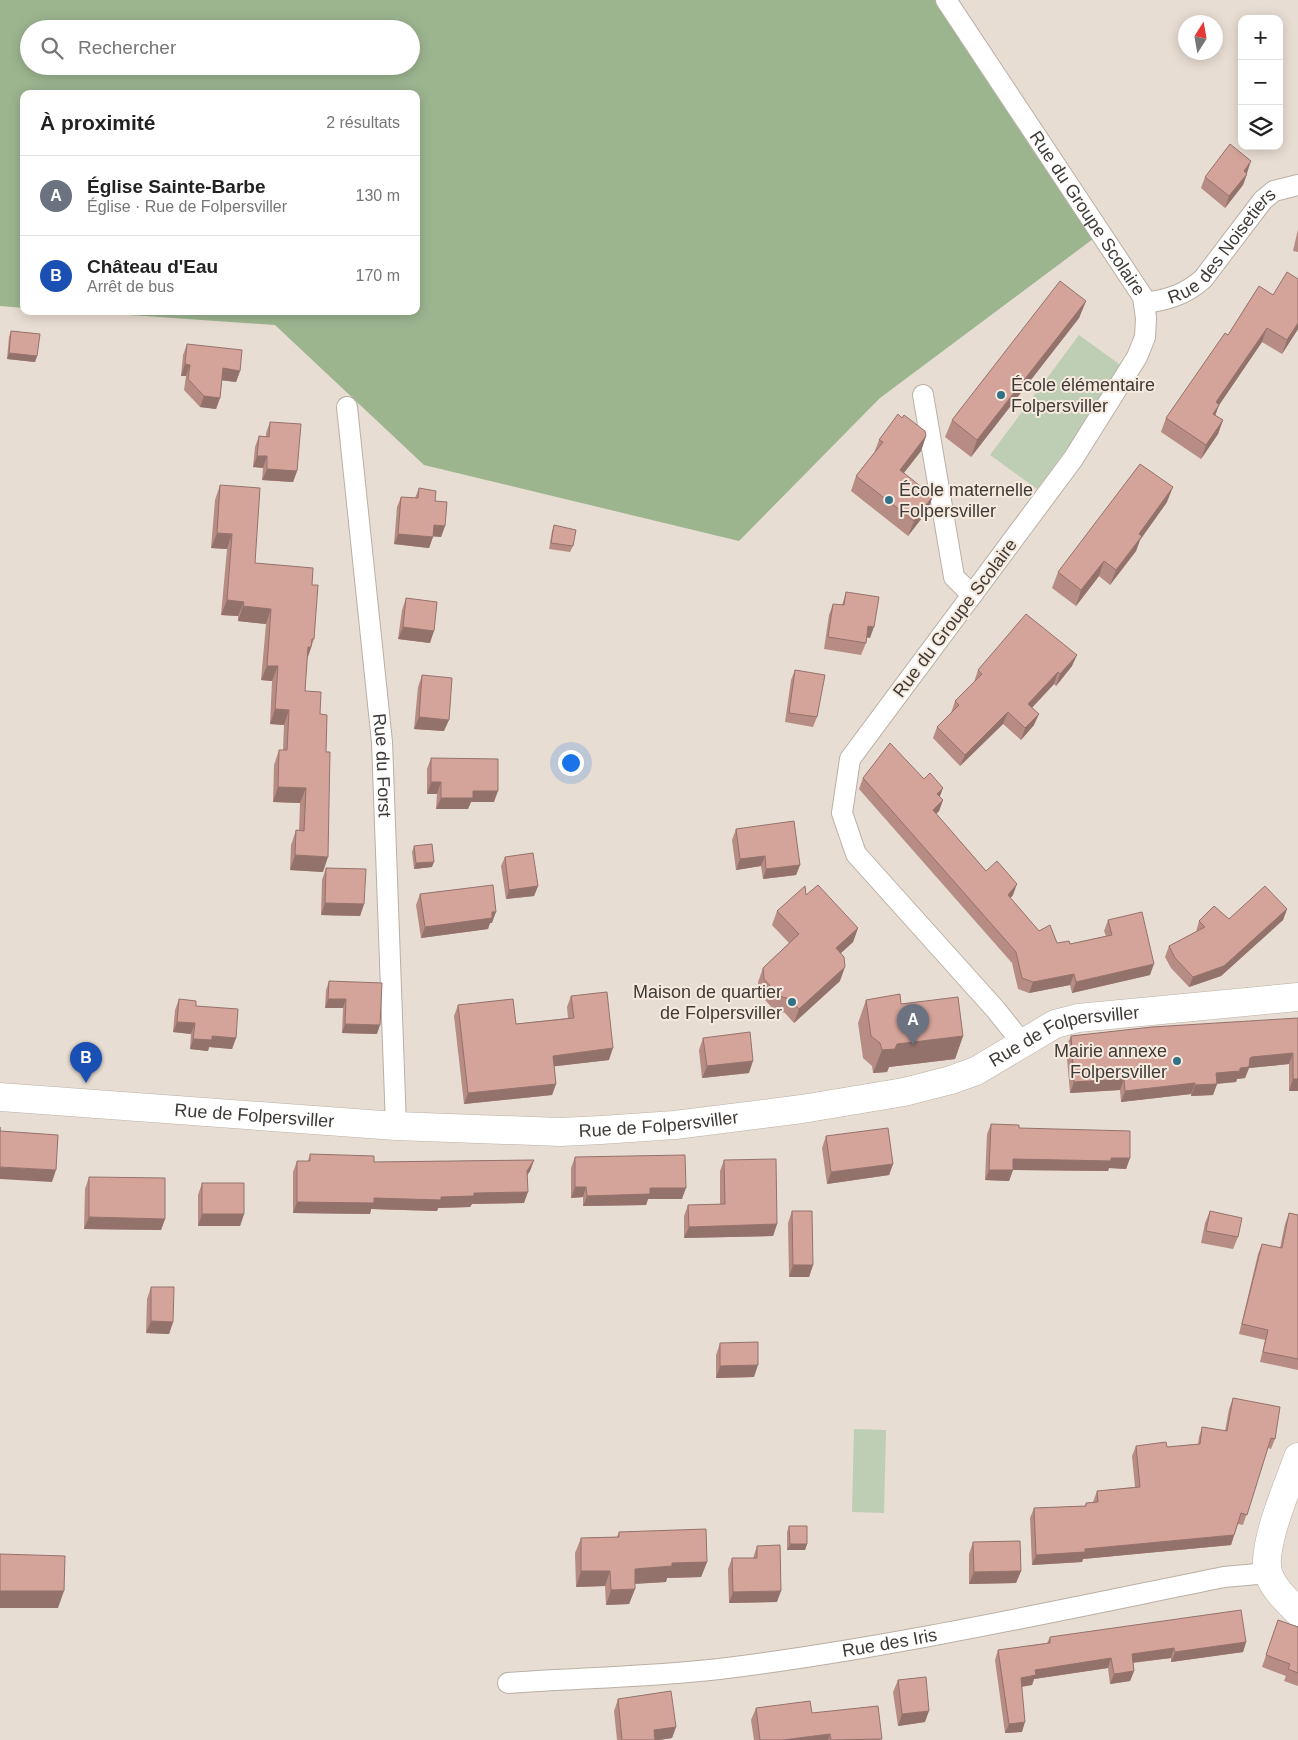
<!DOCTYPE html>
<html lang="fr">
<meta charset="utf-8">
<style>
:root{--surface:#fff;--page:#f2f2f2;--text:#222;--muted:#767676;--line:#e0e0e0;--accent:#327286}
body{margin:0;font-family:Helvetica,sans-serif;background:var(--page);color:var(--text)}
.controls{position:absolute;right:15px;top:15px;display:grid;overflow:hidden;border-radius:10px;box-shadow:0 2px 12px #0003}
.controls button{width:45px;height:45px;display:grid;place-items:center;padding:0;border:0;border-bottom:1px solid var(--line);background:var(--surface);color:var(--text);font:25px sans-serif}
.compass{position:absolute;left:1178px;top:15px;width:45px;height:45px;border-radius:50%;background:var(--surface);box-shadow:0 2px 12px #0003;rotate:11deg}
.you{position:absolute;left:570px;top:762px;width:18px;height:18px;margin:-12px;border:4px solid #fff;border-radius:50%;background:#1a73e8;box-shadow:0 0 0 8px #1a73e833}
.badge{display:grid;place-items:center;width:32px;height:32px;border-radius:50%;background:var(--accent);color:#fff;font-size:16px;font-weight:700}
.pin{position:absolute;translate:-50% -41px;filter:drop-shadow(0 1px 2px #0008)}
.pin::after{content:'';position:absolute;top:26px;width:18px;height:15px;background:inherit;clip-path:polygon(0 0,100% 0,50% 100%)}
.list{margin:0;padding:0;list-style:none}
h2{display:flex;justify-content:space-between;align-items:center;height:65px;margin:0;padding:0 20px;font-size:21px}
h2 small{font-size:16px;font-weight:400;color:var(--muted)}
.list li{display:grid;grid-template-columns:32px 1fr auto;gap:15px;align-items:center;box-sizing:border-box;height:80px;padding:0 20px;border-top:1px solid var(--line)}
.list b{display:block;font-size:19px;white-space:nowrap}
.list p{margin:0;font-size:16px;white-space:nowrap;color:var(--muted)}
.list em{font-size:16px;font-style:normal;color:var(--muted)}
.icon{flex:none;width:28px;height:28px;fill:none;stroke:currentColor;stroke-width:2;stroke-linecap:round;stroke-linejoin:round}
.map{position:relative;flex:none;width:1298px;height:1740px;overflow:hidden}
.search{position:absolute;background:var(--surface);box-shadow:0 2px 12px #0003;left:20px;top:20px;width:400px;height:55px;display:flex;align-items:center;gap:12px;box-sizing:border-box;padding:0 18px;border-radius:28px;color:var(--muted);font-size:19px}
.panel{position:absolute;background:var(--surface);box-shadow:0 2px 12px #0003;left:20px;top:90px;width:400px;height:225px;border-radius:10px}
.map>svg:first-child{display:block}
</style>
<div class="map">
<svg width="1298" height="1740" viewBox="0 0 1298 1740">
<rect width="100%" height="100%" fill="#e8ddd2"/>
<path fill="#bdceb4" d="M1079 335 1126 369 1037 489 990 455Z
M854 1429 886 1430 884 1513 852 1512Z"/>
<path fill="#9cb58f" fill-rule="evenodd" d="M0 0H935L1101 233 880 398 739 541 424 465 275 325 72 311H416V94H24V308L0 306ZM29 29H411V66H29Z"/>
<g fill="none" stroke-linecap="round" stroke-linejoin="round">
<g stroke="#baafa4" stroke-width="22">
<g id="street">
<path id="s1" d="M946 0 1143 297 1146 318 1145 337 1137 357 1073 459 850 759 842 813 856 854 996 1010 1023 1044"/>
<path id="s2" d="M1144 303C1167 300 1185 295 1203 279L1263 200 1274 191 1298 185"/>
<path d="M923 395 954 577 972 595"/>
<path id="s3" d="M347 407 382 742 396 1126"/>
<path id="s4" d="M508 1683C578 1678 649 1677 719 1669 889 1648 1056 1611 1224 1577L1268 1573"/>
</g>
</g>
<g stroke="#baafa4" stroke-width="29">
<g id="secondary">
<path id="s5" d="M0 1097 396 1126 560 1132 601 1130 675 1125 802 1109 904 1092 951 1080 976 1071 1055 1024 1078 1018 1298 997"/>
<path d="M1298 1457C1289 1483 1261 1547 1268 1572 1272 1587 1287 1601 1298 1612"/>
</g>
</g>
<use href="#street" stroke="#fff" stroke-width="20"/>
<use href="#secondary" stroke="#fff" stroke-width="28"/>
</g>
<path fill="#b68c84" d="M1247 173 1243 185 1225 208 1201 188 1205 177Z
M1298 229V252L1293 251Z
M1259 286 1298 329 1282 354 1262 342 1219 405 1215 415 1223 420 1218 434 1201 459 1161 432 1166 418 1228 335Z
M1086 301 1079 318 971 457 945 437 952 420Z
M11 331 37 356 35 362 7 359 9 337Z
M187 344 240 371 236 382 222 380 220 398 216 409 200 407 184 390 186 376H181L183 355Z
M270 422 297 471 293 482 262 480 263 468 253 467 255 447 259 436H266V433Z
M926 436 921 451 904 473 928 510 908 536 851 491 856 476 874 453 879 440Z
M220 485 255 563 312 585 314 639 307 660 305 691 320 714 326 752 323 872 290 870 291 845 296 830 299 831 300 803 273 802 274 765 279 750H283L284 725 270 724 272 681 261 680 266 624 238 621V616L221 615 227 549 211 548 215 500Z
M419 488 435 501 445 526 441 537 433 536 429 548 394 544 397 507 401 497 415 498Z
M1167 502 1140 540 1136 551 1110 585 1099 576 1076 606 1052 588 1058 572Z
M554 525 573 546 570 552 549 549 552 531Z
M846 592 870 638 867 637 866 643 861 655 824 649 829 615 833 604 842 605Z
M406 598 430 643 398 639 402 610Z
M1072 666 1056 686 1054 684 1032 708 1034 725 1021 740 1003 724 960 766 933 738 937 727 951 713 955 701 974 682 978 670Z
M795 670 817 717 813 727 785 722 791 680Z
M422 675 444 731 414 729 418 687Z
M431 758 494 802H471L468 809H436L437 794H427V769Z
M863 778 924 779 943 800 939 811 936 814 986 871 1013 895 1010 898 1039 931 1057 943 1070 944 1106 936 1104 931 1108 920 1150 975 1072 993 1070 985 1029 993 1018 989 1012 963 859 789Z
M736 829 800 865 796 875 763 879 761 866 736 870 732 840Z
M414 846 432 867 414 869 412 852Z
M505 857 538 886 534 896 506 899 501 866Z
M326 868 364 904 360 916 321 915 322 880Z
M420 894 492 923H490L488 929 421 938 416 905Z
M806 895 858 928 853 942 841 953 840 981 794 1023 785 1013 774 1010 759 993 758 982 763 968 789 943 772 925 777 911Z
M1287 909 1283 920 1221 976 1189 987 1171 968 1165 957 1169 946 1196 932 1199 921 1229 919Z
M329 981 377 1034 342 1033 343 1008H325L326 990Z
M571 996 609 1060 554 1066 556 1084 552 1095 464 1104 454 1016 458 1005 516 1024 568 1018 567 1007Z
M179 999 196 1006 236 1038 232 1049 209 1047 208 1051 190 1049 191 1034 173 1032 175 1010Z
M866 1000 901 1004 963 1036 955 1059 889 1067 887 1072 873 1073 872 1066 863 1058 858 1023Z
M1298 1018V1091H1289V1064L1249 1068 1245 1078 1237 1079 1236 1082 1217 1084 1213 1095 1191 1096V1094L1121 1102 1120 1090 1070 1093 1066 1047 1071 1036Z
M703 1038 749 1073 702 1078 699 1050Z
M991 1124 1019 1128 1130 1158 1126 1169 1109 1168 1108 1171 1013 1170 1009 1181 985 1180 987 1134Z
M826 1136 893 1164 889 1175 827 1184 822 1148Z
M310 1154 374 1162 534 1160 530 1171 527 1175 524 1203 472 1204 470 1207 438 1208 437 1211 371 1209 370 1214 293 1213V1172L297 1161H308Z
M575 1157 682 1199H648L646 1205 583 1206V1197L571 1198V1168Z
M724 1160 777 1224 773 1236 684 1238V1216L688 1205 720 1204V1171Z
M89 1177 165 1219 161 1230 84 1229 85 1189Z
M202 1183 244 1214 240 1226H198V1195Z
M792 1211 813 1265 809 1277H789L788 1223Z
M1210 1211 1238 1237 1233 1249 1201 1243 1205 1223Z
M1289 1213 1298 1215V1370L1260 1362 1265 1340 1239 1334 1258 1254 1262 1244 1280 1248 1285 1224Z
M151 1287 173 1322 169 1334 146 1333 147 1299Z
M720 1343 754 1377 716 1378V1355Z
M1233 1398 1275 1439 1271 1449 1268 1448 1243 1525 1238 1524 1231 1545 1083 1559 1082 1562 1032 1565 1030 1518 1034 1508 1085 1506 1086 1503 1093 1502 1097 1491 1135 1487 1132 1456 1136 1446 1167 1447 1198 1444 1199 1437 1202 1427 1225 1431 1229 1409Z
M789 1526 807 1544 805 1550H787V1532Z
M619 1532 707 1562 701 1577 667 1578 666 1582 635 1584V1589L629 1604 606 1605 605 1586 576 1587 575 1553 581 1538 617 1537Z
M973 1542 1021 1571 1016 1583 969 1584V1554Z
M757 1546 777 1602 729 1603 728 1569 732 1558H753Z
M1278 1620 1298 1627V1686L1284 1681 1286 1676 1262 1667Z
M1050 1637 1246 1642 1243 1652 1171 1662V1658L1133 1663 1134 1671 1130 1681 1110 1684 1108 1668 1034 1679 1032 1685 1022 1687V1732L1005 1733 995 1660 998 1650 1047 1643Z
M898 1680 925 1722 898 1726 893 1692Z
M618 1699 676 1727 672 1738 659 1740H617L614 1711Z
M756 1708 812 1713 882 1740H754L751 1720Z"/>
<path fill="#94726c" d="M1251 161 1247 173 1239 183 1244 171Z
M1247 174 1243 185 1225 208 1229 196Z
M1086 301 1079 318 971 457 977 440Z
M1298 322V329L1282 354 1287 340Z
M1267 328 1262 342 1211 417 1216 402Z
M9 353 37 356 35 362 7 359Z
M185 364 190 365 186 376H181Z
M223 368 240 371 236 382 219 380Z
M204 396 220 398 216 409 200 407Z
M1219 405 1214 419 1213 414Z
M1223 420 1218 434 1201 459 1206 445Z
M926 436 921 451 894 485 900 470Z
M257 456H267L263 468 253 467Z
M267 469 297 471 293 482 262 480Z
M1173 487 1167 502 1140 540 1136 551 1110 585 1116 570 1139 534Z
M933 496 928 510 908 536 914 521Z
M434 525 445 526 441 537 430 536Z
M217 533 232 534 227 549 211 548Z
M398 534 433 537 429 548 394 544Z
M1104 561 1099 576 1076 606 1081 590Z
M227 600 244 602 238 616 221 615Z
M243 606 271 609 266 624 238 621Z
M868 626 874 627 870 638 864 637Z
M403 627 434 631 430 643 398 639Z
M308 647H311L306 662Z
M1077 655 1072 666 1056 686 1060 674Z
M267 666H278L272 681 261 680Z
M1058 672 1054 684 1024 716 1028 704Z
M275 709 289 710 284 725 270 724Z
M1008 712 1003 724 960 766 965 755Z
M1039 714 1034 725 1021 740 1025 728Z
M419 717 449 720 444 731 414 729Z
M431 782H441L437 794H427Z
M278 787 306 788 300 803 273 802Z
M943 788 939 799 937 794Z
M473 791H498L494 802H471L468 809H436L441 798Z
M943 800 939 811 929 821 933 810Z
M295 855 328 857 323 872 290 870Z
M765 856 761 866 736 870 740 859Z
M434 862 432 867 414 869 416 863Z
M800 865 796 875 763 879 766 869Z
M1017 884 1013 895 1004 906 1008 895Z
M538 886 534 896 506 899 509 890Z
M325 903 364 904 360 916 321 915Z
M1287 909 1283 920 1221 976 1189 987 1193 977Z
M492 912H496L492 923H490L488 929 421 938 425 927Z
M858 928 853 942 831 962 836 948Z
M1154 964 1150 975 1072 993 1076 982Z
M845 967 840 981 794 1023 799 1009Z
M1074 974 1070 985 1029 993 1033 982Z
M328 999H346L343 1008H325Z
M177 1022 195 1023 191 1034 173 1032Z
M345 1024 380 1025 377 1034 342 1033Z
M212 1036 236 1038 232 1049 209 1047 208 1051 190 1049 193 1039Z
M963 1036 955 1059 889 1067 887 1072 873 1073 882 1050 897 1044Z
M613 1048 609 1060 549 1067 553 1056Z
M1293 1053 1289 1064 1249 1068 1245 1078 1237 1079 1236 1082 1212 1084 1216 1073 1240 1068 1252 1057Z
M753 1061 749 1073 702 1078 707 1066Z
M1124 1079 1120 1090 1070 1093 1074 1082Z
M1293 1079H1298V1091H1289Z
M1195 1083 1191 1094 1121 1102 1125 1091Z
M556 1084 552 1095 464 1104 468 1093Z
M1217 1084 1213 1095 1191 1096 1195 1085Z
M1111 1158H1130L1126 1169 1109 1168 1108 1171 1009 1170 1013 1159Z
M534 1160 530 1171 523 1182 527 1171Z
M893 1164 889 1175 827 1184 831 1172Z
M0 1167 56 1170 52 1182 0 1179Z
M989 1170H1013L1009 1181 985 1180Z
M575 1187H586L583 1197 571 1198Z
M650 1188H686L682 1199H648L646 1205 583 1206 587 1196Z
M528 1192 524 1203 472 1204 470 1207 438 1208 437 1211 371 1209 370 1214 293 1213 297 1202 374 1198 441 1197 474 1193Z
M202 1214H244L240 1226H198Z
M89 1217 165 1219 161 1230 84 1229Z
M777 1224 773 1236 684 1238 689 1227Z
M793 1265H813L809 1277H789Z
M151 1321 173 1322 169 1334 146 1333Z
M758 1365 754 1377 716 1378 720 1366Z
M1234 1535 1231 1545 1083 1559 1082 1562 1032 1565 1036 1555 1085 1549Z
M790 1544H807L805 1550H787Z
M707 1562 701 1577 667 1578 666 1582 629 1584 635 1569 672 1563Z
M581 1571H610L605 1586 576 1587Z
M1021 1571 1016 1583 969 1584 974 1572Z
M635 1589 629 1604 606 1605 611 1590Z
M0 1591H64L58 1608H0Z
M781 1591 777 1602 729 1603 733 1592Z
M1246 1642 1243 1652 1171 1662 1175 1652Z
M1174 1648 1171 1658 1128 1663 1132 1654Z
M1111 1658 1108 1668 1034 1679 1032 1685 1017 1687 1021 1678 1035 1670Z
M1134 1671 1130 1681 1110 1684 1114 1674Z
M929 1711 925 1722 898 1726 902 1714Z
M1025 1722 1022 1732 1005 1733 1009 1724Z
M676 1727 672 1738 659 1740H650L654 1730Z
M830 1734 828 1740H783Z"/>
<path fill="#d4a39a" stroke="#94726c" d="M1230 144 1251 161 1244 171 1247 174 1229 196 1205 177Z
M1287 272 1298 279V323L1287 340 1267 328 1216 402 1219 405 1213 414 1223 420 1206 445 1166 418 1225 333 1228 335 1259 286 1273 295Z
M1060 281 1086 301 977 440 952 420Z
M11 331 40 334 37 356 9 353Z
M187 344 242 350 240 371 223 368 220 398 204 396 188 379 190 365 185 364Z
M898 414 902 418 904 415 925 431 926 436 900 470 933 496 914 521 856 476 883 442 879 440Z
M270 422 301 424 297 471 267 469V456H257L259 436 269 437Z
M1140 464 1173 487 1139 534 1142 536 1116 570 1104 561 1081 590 1058 572Z
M220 485 260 488 255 563 313 568 312 585H318L314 639H312L311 647H308L305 691 321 692 320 714 327 715 326 752H330L328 857 295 855 296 830 304 831 306 788 278 787 279 750H287L289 710 275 709 278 666H267L271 609 243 606 244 602 227 600 232 534 217 533Z
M419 488 436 491 435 501 447 502 445 526 434 525 433 537 398 534 401 497 418 498Z
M554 525 576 530 573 546 551 543Z
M846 592 879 597 874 627 868 626 866 643 828 637 833 604 844 605Z
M406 598 437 602 434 631 403 627Z
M1026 614 1077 655 1060 674 1058 672 1028 704 1039 714 1025 728 1008 712 965 755 937 727 959 705 955 701 982 674 978 670Z
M795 670 825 675 817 717 789 713Z
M422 675 452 678 449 720 419 717Z
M890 743 924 779 930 773 943 788 937 794 943 800 933 810 986 871 997 861 1017 884 1008 895 1039 931 1050 925 1057 943 1069 941 1070 944 1112 935 1108 920 1142 912 1154 964 1076 982 1074 974 1033 982 1022 978 1016 952 863 778Z
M431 758 498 759V791H473V798H441V782H431Z
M794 821 800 865 766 869 765 856 740 859 736 829Z
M432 844 434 862 416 863 414 846Z
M533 853 538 886 509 890 505 857Z
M326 868 366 869 364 904 325 903Z
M493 885 496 912H492V918L425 927 420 894Z
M818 885 858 928 836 948 844 957 845 967 799 1009 790 999 779 996 764 979 763 968 799 934 777 911 805 886 806 895Z
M1265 886 1287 909 1224 966 1193 977 1175 958 1169 946 1205 927 1199 921 1214 906 1229 919Z
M329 981 382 983 380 1025 345 1024 346 999H328Z
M607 992 613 1048 553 1056 556 1084 468 1093 458 1005 513 999 516 1024 574 1018 571 996Z
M900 994 901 1004 958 997 963 1036 897 1044 895 1049 882 1050 880 1043 871 1036 866 1000Z
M179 999 196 1001V1006L238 1009 236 1038 212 1036V1040L193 1039 195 1023 177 1022Z
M1298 1018V1079H1293V1053L1252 1057 1250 1058 1249 1067 1240 1068V1071L1216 1073 1217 1084 1195 1085V1083L1125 1091 1124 1079 1074 1082 1071 1036 1152 1027Z
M750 1032 753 1061 707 1066 703 1038Z
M991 1124 1019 1125V1128L1130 1131V1158H1111V1161L1013 1159V1170H989Z
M0 1127V1131L58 1135 56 1170 0 1167Z
M888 1128 893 1164 831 1172 826 1136Z
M310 1154 374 1156V1162L534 1160 527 1171 528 1192 474 1193V1196L441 1197V1200L374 1198V1203L297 1202V1161H310Z
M685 1155 686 1188H650V1194L587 1196 586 1187H575V1157Z
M776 1159 777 1224 689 1227 688 1205 725 1204 724 1160Z
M89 1177 165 1178V1219L89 1217Z
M202 1183H244V1214H202Z
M792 1211H812L813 1265H793Z
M1210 1211 1242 1218 1238 1237 1206 1231Z
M1289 1213 1298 1215V1359L1263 1352 1268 1330 1242 1324 1262 1244 1282 1248Z
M151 1287H174L173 1322 151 1321Z
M758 1342V1365L720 1366V1343Z
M1233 1398 1280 1407 1275 1439 1271 1438 1247 1515 1241 1513 1234 1535 1085 1549V1552L1036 1555 1034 1508 1086 1506V1503L1098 1502 1097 1491 1140 1487 1136 1446 1166 1442 1167 1447 1200 1444 1202 1427 1227 1431Z
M789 1526H807V1544H790Z
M706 1529 707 1562 672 1563V1566L635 1569V1589L611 1590 610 1571H581V1538L619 1537V1532Z
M1020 1541 1021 1571 974 1572 973 1542Z
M780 1545 781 1591 733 1592 732 1558H757V1546Z
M0 1554 65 1556 64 1591H0Z
M1241 1610 1246 1642 1175 1652 1174 1648 1132 1654 1134 1671 1114 1674 1111 1658 1035 1670 1036 1675 1021 1678 1025 1722 1009 1724 998 1650 1050 1643V1637Z
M1278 1620 1298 1627V1673L1288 1669 1290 1664 1266 1655Z
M926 1677 929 1711 902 1714 898 1680Z
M671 1691 676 1727 654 1730 655 1740H622L618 1699Z
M810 1701 812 1713 878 1706 882 1739 831 1740 830 1734 783 1740H760L756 1708Z"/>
<g fill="#327286" stroke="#f6eadf" stroke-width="2">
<circle cx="1001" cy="395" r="5"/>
<circle cx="889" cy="500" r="5"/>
<circle cx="792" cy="1002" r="5"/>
<circle cx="1177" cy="1061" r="5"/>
</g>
<g text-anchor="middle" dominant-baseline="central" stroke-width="4" stroke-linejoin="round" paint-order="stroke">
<g font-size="18" fill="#3f3a36" stroke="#f6eadf">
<text stroke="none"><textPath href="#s1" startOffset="256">Rue du Groupe Scolaire</textPath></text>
<text stroke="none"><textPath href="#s2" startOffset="101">Rue des Noisetiers</textPath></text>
<text transform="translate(955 618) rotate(-53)">Rue du Groupe Scolaire</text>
<text stroke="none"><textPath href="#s3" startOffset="360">Rue du Forst</textPath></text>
<text stroke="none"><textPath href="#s5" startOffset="1080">Rue de Folpersviller</textPath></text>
<text stroke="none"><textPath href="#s5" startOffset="255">Rue de Folpersviller</textPath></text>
<text stroke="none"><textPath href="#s5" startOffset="660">Rue de Folpersviller</textPath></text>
<text stroke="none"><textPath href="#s4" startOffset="384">Rue des Iris</textPath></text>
</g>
<g font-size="18" fill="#3f3a36" stroke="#f6eadf" text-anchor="start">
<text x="1011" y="385">École élémentaire<tspan x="1011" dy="21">Folpersviller</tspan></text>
<text x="899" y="490">École maternelle<tspan x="899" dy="21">Folpersviller</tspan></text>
<text x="782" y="992" text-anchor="end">Maison de quartier<tspan x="782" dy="21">de Folpersviller</tspan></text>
<text x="1167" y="1051" text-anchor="end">Mairie annexe<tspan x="1167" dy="21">Folpersviller</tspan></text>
</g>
</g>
</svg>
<div class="controls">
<button>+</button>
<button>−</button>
<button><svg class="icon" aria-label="layers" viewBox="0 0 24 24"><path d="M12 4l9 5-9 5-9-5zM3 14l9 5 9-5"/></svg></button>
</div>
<svg class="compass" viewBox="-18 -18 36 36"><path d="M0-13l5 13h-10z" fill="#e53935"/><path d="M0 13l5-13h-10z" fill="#767676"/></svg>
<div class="you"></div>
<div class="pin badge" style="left:913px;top:1045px;background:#6b7280">A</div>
<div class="pin badge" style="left:86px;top:1083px;background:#1a4fb4">B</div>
<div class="search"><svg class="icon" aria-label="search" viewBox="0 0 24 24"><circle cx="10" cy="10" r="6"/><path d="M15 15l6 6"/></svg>Rechercher</div>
<section class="panel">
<h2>À proximité<small>2 résultats</small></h2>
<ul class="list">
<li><span class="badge" style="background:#6b7280">A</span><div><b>Église Sainte-Barbe</b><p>Église · Rue de Folpersviller</p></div><em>130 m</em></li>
<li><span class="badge" style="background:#1a4fb4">B</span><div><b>Château d'Eau</b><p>Arrêt de bus</p></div><em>170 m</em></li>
</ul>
</section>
</div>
